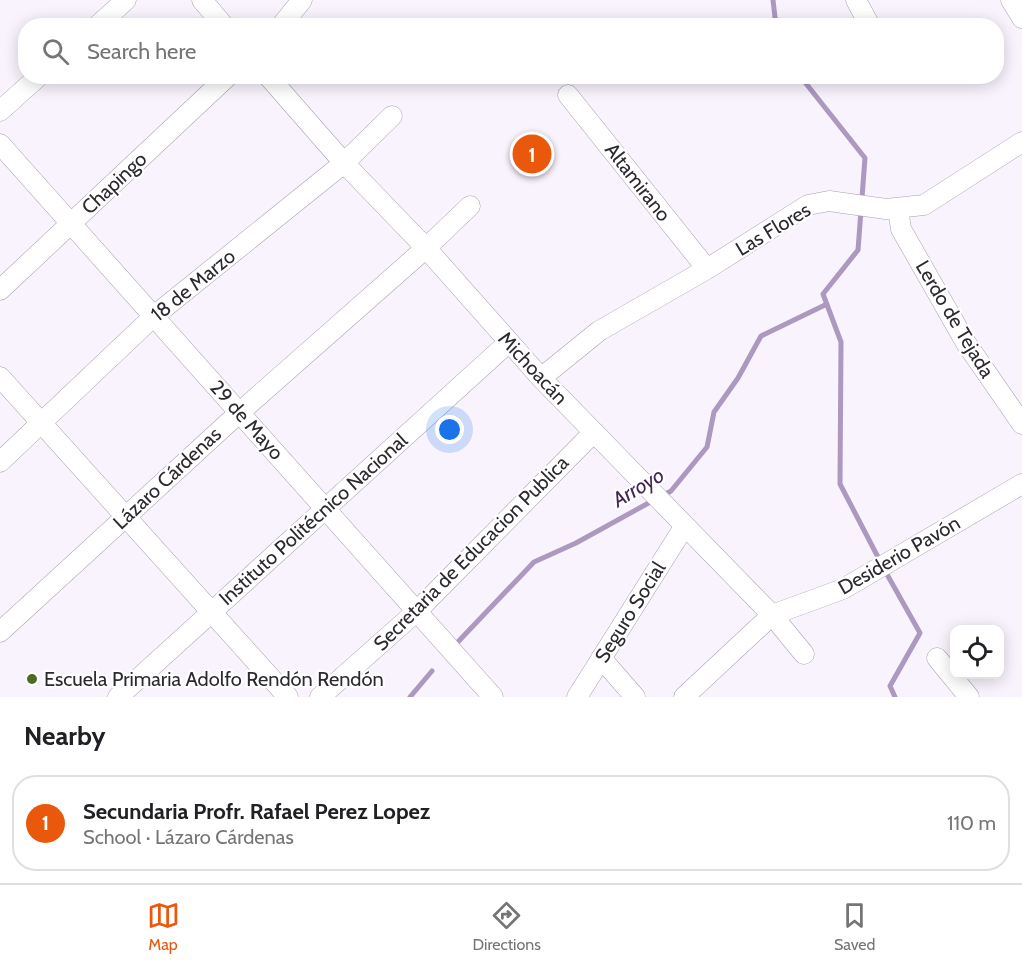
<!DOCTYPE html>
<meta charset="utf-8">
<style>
:root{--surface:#fff;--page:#f6f6f6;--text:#202124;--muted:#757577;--line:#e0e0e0;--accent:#ea580c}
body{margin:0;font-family:Cabin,sans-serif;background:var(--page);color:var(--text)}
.controls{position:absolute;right:18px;bottom:18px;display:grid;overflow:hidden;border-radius:12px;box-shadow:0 3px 15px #0003}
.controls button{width:54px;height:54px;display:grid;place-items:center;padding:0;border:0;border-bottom:2px solid var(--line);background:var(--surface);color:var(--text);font:30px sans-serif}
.you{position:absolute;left:450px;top:430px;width:21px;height:21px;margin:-15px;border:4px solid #fff;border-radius:50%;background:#1a73e8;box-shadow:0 0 0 9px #1a73e833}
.badge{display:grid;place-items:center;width:39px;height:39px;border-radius:50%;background:var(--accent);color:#fff;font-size:20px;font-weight:700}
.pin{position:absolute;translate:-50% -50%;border:3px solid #fff;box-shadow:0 2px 6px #0006}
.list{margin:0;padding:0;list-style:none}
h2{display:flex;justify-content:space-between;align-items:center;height:78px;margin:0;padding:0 24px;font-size:26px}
h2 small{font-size:20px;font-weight:400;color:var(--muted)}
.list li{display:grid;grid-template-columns:39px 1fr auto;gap:18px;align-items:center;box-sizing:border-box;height:96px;margin:0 12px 12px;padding:0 12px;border:2px solid var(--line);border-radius:24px}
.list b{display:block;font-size:22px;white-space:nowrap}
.list p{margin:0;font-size:20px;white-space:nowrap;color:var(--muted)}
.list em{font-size:20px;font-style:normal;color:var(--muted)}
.icon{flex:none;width:33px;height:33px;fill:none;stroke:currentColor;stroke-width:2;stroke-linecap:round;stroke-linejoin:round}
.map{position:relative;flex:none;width:1022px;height:697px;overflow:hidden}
.search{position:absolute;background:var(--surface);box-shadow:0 3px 15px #0003;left:18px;right:18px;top:18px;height:66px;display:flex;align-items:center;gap:15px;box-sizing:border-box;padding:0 21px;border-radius:24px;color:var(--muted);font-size:22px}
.sheet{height:186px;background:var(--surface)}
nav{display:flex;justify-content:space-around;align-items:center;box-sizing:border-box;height:84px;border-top:2px solid var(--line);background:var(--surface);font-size:16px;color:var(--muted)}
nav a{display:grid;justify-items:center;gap:3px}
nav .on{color:var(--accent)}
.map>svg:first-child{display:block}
</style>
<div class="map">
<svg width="1022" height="697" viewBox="0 0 1022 697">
<rect width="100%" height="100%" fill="#f9f3fd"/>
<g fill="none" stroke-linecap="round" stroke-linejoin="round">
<path stroke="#ad98c0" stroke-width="5" d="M773 0 776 26
M800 76 865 158 858 250 823 294 841 342 840 484 880 561
M662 496 671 491 707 447 714 412 738 378 761 336 827 304
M884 569 920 633 890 686 895 697
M454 646 534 562 576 543 654 500
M410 697 432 671"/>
<g stroke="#a8a0af" stroke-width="21">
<path id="minor" d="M202 0 224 26
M856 0 870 26
M1011 0 1022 18
M97 26 126 0
M281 26 302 0
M268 76 344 163 426 248 541 378 772 615 804 654
M568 95 707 269
M0 111 39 76
M0 144 493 697
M898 209 901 229 966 343 1022 424
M0 290 228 76
M0 377 288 697
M541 378 599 331 707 269 808 205 829 201 886 209 924 205 1022 142
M0 462 154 316 344 163 392 116
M0 632 240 412 426 248 470 206
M601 658 635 697
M937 658 969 697
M118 697 509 342
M320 697 417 611 594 432
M577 697 684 527
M684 697 772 615 843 589 1022 484"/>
</g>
<use href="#minor" stroke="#fff" stroke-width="20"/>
</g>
<circle fill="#4d6c21" stroke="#fff" stroke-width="2" cx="32" cy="679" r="6"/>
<g text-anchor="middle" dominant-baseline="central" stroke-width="4.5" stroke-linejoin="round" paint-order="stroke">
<g font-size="20" fill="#2c292f" stroke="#fff">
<text transform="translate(638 182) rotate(52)">Altamirano</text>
<text transform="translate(114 183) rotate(-43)">Chapingo</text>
<text transform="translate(773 229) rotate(-31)">Las Flores</text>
<text transform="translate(193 285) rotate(-39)">18 de Marzo</text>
<text transform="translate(955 319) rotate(59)">Lerdo de Tejada</text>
<text transform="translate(533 368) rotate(47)">Michoacán</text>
<text transform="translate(247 420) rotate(48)">29 de Mayo</text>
<text transform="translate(167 478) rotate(-43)">Lázaro Cárdenas</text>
<text transform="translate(313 519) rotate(-42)">Instituto Politécnico Nacional</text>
<text transform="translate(471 553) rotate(-45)">Secretaria de Educacion Publica</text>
<text transform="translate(899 555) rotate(-30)">Desiderio Pavón</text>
<text transform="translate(630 612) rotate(-58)">Seguro Social</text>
</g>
<g font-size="20" fill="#2c292f" stroke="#fff" text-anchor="start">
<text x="44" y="679">Escuela Primaria Adolfo Rendón Rendón</text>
</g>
<g font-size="21" font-style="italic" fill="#432659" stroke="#fff">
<text transform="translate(638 487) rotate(-31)">Arroyo</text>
</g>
</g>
</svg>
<div class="controls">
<button><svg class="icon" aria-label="locate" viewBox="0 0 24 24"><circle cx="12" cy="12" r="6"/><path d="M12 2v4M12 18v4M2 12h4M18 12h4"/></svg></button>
</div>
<div class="you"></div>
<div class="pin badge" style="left:532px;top:154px">1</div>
<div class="search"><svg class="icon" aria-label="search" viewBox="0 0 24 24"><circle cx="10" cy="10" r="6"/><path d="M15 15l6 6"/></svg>Search here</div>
</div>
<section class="sheet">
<h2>Nearby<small></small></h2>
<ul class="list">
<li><span class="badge">1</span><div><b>Secundaria Profr. Rafael Perez Lopez</b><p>School · Lázaro Cárdenas</p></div><em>110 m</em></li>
</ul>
</section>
<nav>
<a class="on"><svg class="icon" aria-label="map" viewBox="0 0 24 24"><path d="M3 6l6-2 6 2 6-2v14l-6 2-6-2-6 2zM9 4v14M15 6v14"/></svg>Map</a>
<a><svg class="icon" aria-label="directions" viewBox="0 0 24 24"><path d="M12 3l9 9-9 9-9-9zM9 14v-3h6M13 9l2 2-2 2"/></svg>Directions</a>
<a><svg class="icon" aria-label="saved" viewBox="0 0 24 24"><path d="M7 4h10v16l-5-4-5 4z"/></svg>Saved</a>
</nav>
